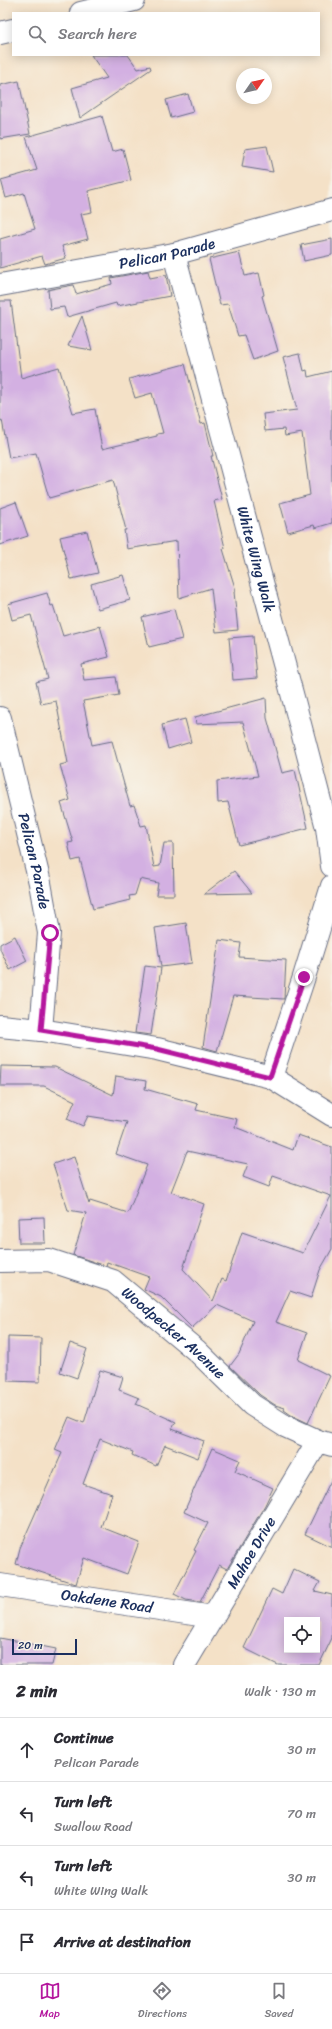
<!DOCTYPE html>
<meta charset="utf-8">
<style>
:root{--surface:#fff;--page:#f7f7f7;--text:#2b2b33;--muted:#7c7c81;--line:#e1e1e2;--accent:#b5179e}
body{margin:0;font-family:Sriracha,sans-serif;background:var(--page);color:var(--text)}
.controls{position:absolute;right:12px;bottom:12px;display:grid;overflow:hidden;border-radius:0px;box-shadow:0 2px 10px #0003}
.controls button{width:36px;height:36px;display:grid;place-items:center;padding:0;border:0;border-bottom:1px solid var(--line);background:var(--surface);color:var(--text);font:20px sans-serif}
.compass{position:absolute;left:236px;top:68px;width:36px;height:36px;border-radius:50%;background:var(--surface);box-shadow:0 2px 10px #0003;rotate:56deg}
.scale{position:absolute;left:12px;bottom:10px;width:65px;box-sizing:border-box;padding-left:4px;border:2px solid #1b2f5e;border-top:0;font-size:11px;line-height:14px;white-space:nowrap;color:#1b2f5e;-webkit-text-stroke:3px #f7f3e8;paint-order:stroke}
.stop{position:absolute;width:12px;height:12px;margin:-9px;border:3px solid #b5179e;border-radius:50%;background:#fff}
.stop.end{background:#b5179e;border-color:#fff;box-shadow:0 1px 4px #0008}
.list{margin:0;padding:0;list-style:none}
h2{display:flex;justify-content:space-between;align-items:center;height:52px;margin:0;padding:0 16px;font-size:17px}
h2 small{font-size:13px;font-weight:400;color:var(--muted)}
.list li{display:grid;grid-template-columns:26px 1fr auto;gap:12px;align-items:center;box-sizing:border-box;height:64px;padding:0 16px;border-top:1px solid var(--line)}
.list b{display:block;font-size:15px;white-space:nowrap}
.list p{margin:0;font-size:13px;white-space:nowrap;color:var(--muted)}
.list em{font-size:13px;font-style:normal;color:var(--muted)}
.icon{flex:none;width:22px;height:22px;fill:none;stroke:currentColor;stroke-width:2;stroke-linecap:round;stroke-linejoin:round}
.map{position:relative;flex:none;width:332px;height:1665px;overflow:hidden}
.search{position:absolute;background:var(--surface);box-shadow:0 2px 10px #0003;left:12px;right:12px;top:12px;height:44px;display:flex;align-items:center;gap:10px;box-sizing:border-box;padding:0 14px;border-radius:0px;color:var(--muted);font-size:15px}
.sheet{height:308px;background:var(--surface)}
nav{display:flex;justify-content:space-around;align-items:center;box-sizing:border-box;height:56px;border-top:1px solid var(--line);background:var(--surface);font-size:11px;color:var(--muted)}
nav a{display:grid;justify-items:center;gap:2px}
nav .on{color:var(--accent)}
.map>svg:first-child{display:block}
</style>
<div class="map">
<svg width="332" height="1665" viewBox="0 0 332 1665">
<rect width="100%" height="100%" fill="#f7f3e8"/>
<filter id="ink" filterUnits="userSpaceOnUse"><feTurbulence type="fractalNoise" baseFrequency=".025" numOctaves="2"/><feDisplacementMap in="SourceGraphic" scale="8" xChannelSelector="R" yChannelSelector="G"/><feConvolveMatrix kernelMatrix="1 2 1 2 8 2 1 2 1" color-interpolation-filters="sRGB"/></filter>
<filter id="wash" filterUnits="userSpaceOnUse"><feTurbulence type="fractalNoise" baseFrequency=".012" numOctaves="4" result="noise"/><feDisplacementMap in="SourceGraphic" scale="16" xChannelSelector="R" yChannelSelector="G"/><feGaussianBlur stdDeviation="0.9" result="paint"/><feColorMatrix in="noise" values="0 0 0 0 0 0 0 0 0 0 0 0 0 0 0 0 0 1.4 0 .05"/><feComposite in="paint" operator="in"/></filter>
<g filter="url(#wash)">
<rect width="100%" height="100%" fill="#f4e1c7"/>
<g id="blocks">
<path fill="#d3b0e2" fill-rule="evenodd" d="M91 55H128L138 69 150 66 151 69 80 118 72 88 107 78Z
M19 81 30 134 0 139V85Z
M188 94 193 112 171 118 166 100Z
M102 116 112 152 123 149 131 180 88 191 92 212 81 214 88 239 62 246 66 258 45 264 42 256 0 268V239L35 229 24 193 6 198 1 180 37 170 26 137Z
M267 146 273 172 242 167 245 149Z
M332 239V255L304 261 301 245Z
M239 252 245 276 259 273 264 295 262 296 278 351 253 360 244 335 238 336 228 304 220 305 209 259Z
M148 271 150 278 166 275 170 296 117 306 116 303 67 317 64 307 50 309 48 290 52 289 73 285 76 294 112 284 111 278Z
M0 301H11L21 378 59 367 73 413 95 409 102 449 157 436V434L163 433 152 393 135 398 129 379 185 364 201 424 205 423 213 456H211L222 499 214 501 225 548 223 549 236 591 234 592 238 630 216 632 211 588 179 598 177 541 127 549 124 530H126L113 480 49 498 36 453 9 458 2 420 0 421Z
M82 316 92 350 68 346Z
M300 353 304 371 307 370 308 377 332 371V523L315 528 314 525 288 532 280 503 310 495 302 433 285 436 284 429 265 431 263 414 297 410 283 357Z
M16 502 28 536 0 545V508Z
M87 531 98 573 71 579 60 537Z
M123 575 130 600 98 609 91 584Z
M47 593 51 606 53 605 63 636 100 626 109 657 81 664 84 680 116 677 119 695 83 701 92 745 112 741 130 806 134 805 141 826 146 825 154 867 160 866 164 843H173L174 895H156L158 883 140 879 135 895 129 896 130 900 93 909 80 859 72 861 68 843 73 842 61 803 70 800 60 765 68 763 56 701 41 704 36 682 48 679 31 615 12 620 8 604Z
M174 609 182 639 149 647 142 617Z
M253 636 257 678 233 680 229 638Z
M266 698 267 718 282 773 295 770 308 828 239 845 228 802 218 803 217 781 258 776 243 722 196 724 195 717Z
M185 719 191 742 168 749 162 725Z
M234 871 252 893 204 894Z
M186 923 192 963 161 967 155 928Z
M15 936 27 961 10 970 0 949V944Z
M219 940 241 943 239 957 286 960 284 999 233 996 217 1051 203 1047Z
M145 966 161 968 151 1035 135 1033Z
M1 1066 55 1067 113 1095 116 1076 146 1081 145 1089 198 1104 196 1110 237 1119 235 1127 293 1150 298 1135 332 1147V1249L320 1270 311 1298 290 1291 276 1322 307 1333 298 1360 330 1376 308 1423 291 1415 284 1410 285 1408 275 1405 260 1395 230 1366 239 1354 253 1321 217 1305 192 1328 161 1297 144 1289 149 1277 107 1262 106 1266 73 1255 86 1213 68 1210 53 1164 74 1157 89 1204 90 1201 128 1213 147 1165 116 1154 127 1122 88 1116 83 1126 67 1119 75 1101 44 1086H0ZM187 1151 248 1164 243 1177 269 1187 273 1176 331 1196 303 1253 242 1232 226 1281 222 1279 213 1301 183 1269 204 1204 171 1192Z
M44 1217 45 1243H19L18 1218Z
M8 1337 41 1338 40 1382 8 1381Z
M70 1343 87 1349 77 1378 60 1372Z
M100 1370 123 1377 119 1390 139 1398 136 1404 176 1422 172 1429 204 1441 198 1458 165 1445 156 1466 132 1455 133 1452 100 1439 83 1484 112 1494 101 1527 139 1542 127 1574 84 1558 76 1584 16 1564 20 1548 62 1453 55 1450 69 1417 84 1423Z
M212 1448 240 1460 235 1471 273 1488 265 1505 227 1569 219 1565 200 1602 186 1600 174 1594 196 1551 194 1550 208 1523 184 1512Z
M332 1478V1547L305 1534Z
M293 1569 320 1582 315 1591 332 1595V1638L319 1665H278L244 1648 272 1589 282 1594ZM287 1620H317V1650H287Z
M0 1638 56 1649 52 1665H0Z"/>
</g>
</g>
<g filter="url(#ink)">
<use href="#blocks" fill-opacity="0" stroke="#676d83" stroke-width="1"/>
<g fill="none" stroke-linecap="round" stroke-linejoin="round">
<g stroke="#676d83" stroke-width="24">
<g id="minor">
<path id="s1" d="M174 254 294 701 327 828 332 866"/>
<path id="s2" d="M0 285 174 254 332 210"/>
<path id="s3" d="M0 718 40 883 49 933 41 1030"/>
<path d="M0 1026 41 1030 157 1049 271 1077 332 1115"/>
<path d="M271 1077 304 977 332 886"/>
<path id="s4" d="M0 1261 49 1260 113 1281 197 1351 252 1405 285 1426 318 1441 332 1445"/>
<path id="s5" d="M0 1585 213 1617"/>
<path id="s6" d="M184 1665 318 1441"/>
</g>
</g>
<g stroke="#676d83" stroke-width="24">
<path id="tertiary" d="M81 13 134 0
M0 33 13 30"/>
</g>
<use href="#minor" stroke="#fff" stroke-width="22"/>
<use href="#tertiary" stroke="#fff" stroke-width="22"/>
</g>
</g>
<g fill="none" stroke-linecap="round" stroke-linejoin="round" filter="url(#ink)">
<path stroke="#b5179e" stroke-width="5" d="M50 933 41 1030 157 1049 270 1077 304 977"/>
</g>
<g text-anchor="middle" dominant-baseline="central" stroke-width="4" stroke-linejoin="round" paint-order="stroke">
<g font-size="15" fill="#1b2f5e" stroke="#f7f3e8">
<text stroke="none"><textPath href="#s2" startOffset="170">Pelican Parade</textPath></text>
<text stroke="none"><textPath href="#s1" startOffset="316">White Wing Walk</textPath></text>
<text stroke="none"><textPath href="#s3" startOffset="147">Pelican Parade</textPath></text>
<text stroke="none"><textPath href="#s4" startOffset="196">Woodpecker Avenue</textPath></text>
<text stroke="none"><textPath href="#s6" startOffset="131">Mahoe Drive</textPath></text>
<text stroke="none"><textPath href="#s5" startOffset="108">Oakdene Road</textPath></text>
</g>
</g>
</svg>
<div class="controls">
<button><svg class="icon" aria-label="locate" viewBox="0 0 24 24"><circle cx="12" cy="12" r="6"/><path d="M12 2v4M12 18v4M2 12h4M18 12h4"/></svg></button>
</div>
<svg class="compass" viewBox="-18 -18 36 36"><path d="M0-13l5 13h-10z" fill="#e53935"/><path d="M0 13l5-13h-10z" fill="#7c7c81"/></svg>
<div class="scale">20 m</div>
<div class="stop" style="left:50px;top:933px"></div>
<div class="stop end" style="left:304px;top:977px"></div>
<div class="search"><svg class="icon" aria-label="search" viewBox="0 0 24 24"><circle cx="10" cy="10" r="6"/><path d="M15 15l6 6"/></svg>Search here</div>
</div>
<section class="sheet">
<h2>2 min<small>Walk · 130 m</small></h2>
<ul class="list">
<li><svg class="icon" aria-label="ahead" viewBox="0 0 24 24"><path d="M12 20V5M6 11l6-6 6 6"/></svg><div><b>Continue</b><p>Pelican Parade</p></div><em>30 m</em></li>
<li><svg class="icon" aria-label="left" viewBox="0 0 24 24"><path d="M17 20v-9H6M10 6l-5 5 5 5"/></svg><div><b>Turn left</b><p>Swallow Road</p></div><em>70 m</em></li>
<li><svg class="icon" aria-label="left" viewBox="0 0 24 24"><path d="M17 20v-9H6M10 6l-5 5 5 5"/></svg><div><b>Turn left</b><p>White Wing Walk</p></div><em>30 m</em></li>
<li><svg class="icon" aria-label="arrive" viewBox="0 0 24 24"><path d="M6 21V4h12l-3 4 3 4H6"/></svg><div><b>Arrive at destination</b></div></li>
</ul>
</section>
<nav>
<a class="on"><svg class="icon" aria-label="map" viewBox="0 0 24 24"><path d="M3 6l6-2 6 2 6-2v14l-6 2-6-2-6 2zM9 4v14M15 6v14"/></svg>Map</a>
<a><svg class="icon" aria-label="directions" viewBox="0 0 24 24"><path d="M12 3l9 9-9 9-9-9zM9 14v-3h6M13 9l2 2-2 2"/></svg>Directions</a>
<a><svg class="icon" aria-label="saved" viewBox="0 0 24 24"><path d="M7 4h10v16l-5-4-5 4z"/></svg>Saved</a>
</nav>
